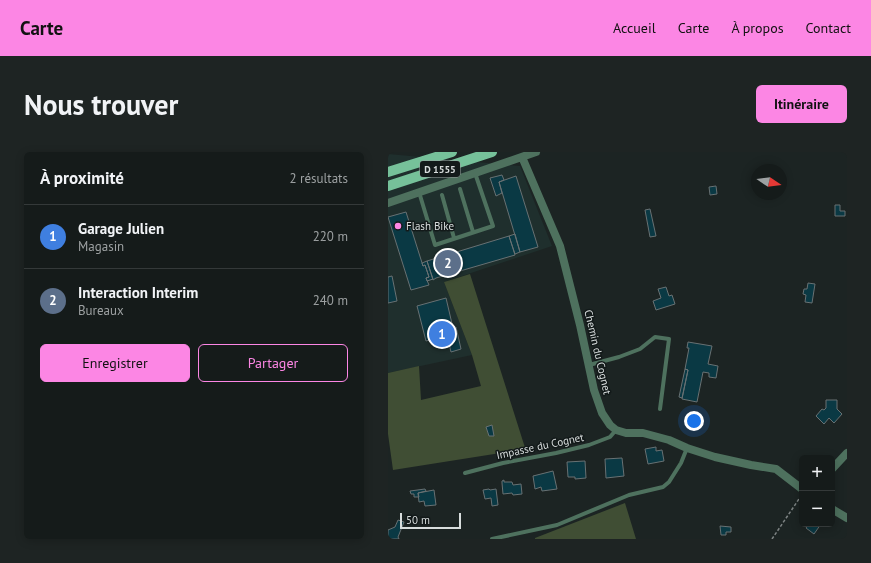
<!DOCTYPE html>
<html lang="fr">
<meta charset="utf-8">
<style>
:root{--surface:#151b1a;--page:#1e2423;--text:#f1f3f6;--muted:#9da1a2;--line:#343939;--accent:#fc86e4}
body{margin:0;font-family:"PT Sans",sans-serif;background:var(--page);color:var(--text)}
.controls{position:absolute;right:12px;bottom:12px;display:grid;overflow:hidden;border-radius:6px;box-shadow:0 2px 10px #0003}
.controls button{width:36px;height:36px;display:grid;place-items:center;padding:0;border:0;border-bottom:1px solid var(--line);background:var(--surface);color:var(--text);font:20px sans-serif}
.compass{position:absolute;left:363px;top:12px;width:36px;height:36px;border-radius:50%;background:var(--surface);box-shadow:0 2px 10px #0003;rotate:103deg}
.scale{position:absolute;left:12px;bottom:10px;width:61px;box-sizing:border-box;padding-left:4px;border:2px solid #d8dddd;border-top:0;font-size:11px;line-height:14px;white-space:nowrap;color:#d8dddd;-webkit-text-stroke:3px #131a1a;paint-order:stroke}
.you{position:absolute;left:306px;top:269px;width:14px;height:14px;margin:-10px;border:3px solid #fff;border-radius:50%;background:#1a73e8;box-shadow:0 0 0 6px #1a73e833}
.badge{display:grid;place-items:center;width:26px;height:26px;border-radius:50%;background:var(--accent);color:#fff;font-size:13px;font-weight:700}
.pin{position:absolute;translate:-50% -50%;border:2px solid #fff;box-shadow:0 1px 4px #0006}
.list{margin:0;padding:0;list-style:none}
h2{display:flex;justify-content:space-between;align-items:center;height:52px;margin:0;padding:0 16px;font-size:17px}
h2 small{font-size:13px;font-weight:400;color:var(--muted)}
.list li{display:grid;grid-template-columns:26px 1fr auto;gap:12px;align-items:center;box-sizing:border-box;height:64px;padding:0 16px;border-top:1px solid var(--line)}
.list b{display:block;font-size:15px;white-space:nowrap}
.list p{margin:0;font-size:13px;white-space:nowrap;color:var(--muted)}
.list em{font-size:13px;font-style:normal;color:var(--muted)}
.actions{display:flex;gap:8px;padding:12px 16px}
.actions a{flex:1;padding:9px 0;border:1px solid var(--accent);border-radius:6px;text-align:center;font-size:14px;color:var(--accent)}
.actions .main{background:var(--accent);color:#111}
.map{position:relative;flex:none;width:459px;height:387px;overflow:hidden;border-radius:6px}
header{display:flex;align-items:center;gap:24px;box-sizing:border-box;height:56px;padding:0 20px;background:var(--accent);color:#111}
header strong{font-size:19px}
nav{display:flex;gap:22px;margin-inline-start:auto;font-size:14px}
.intro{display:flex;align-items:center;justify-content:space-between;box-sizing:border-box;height:96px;padding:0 24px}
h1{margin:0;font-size:28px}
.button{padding:10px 18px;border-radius:6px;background:var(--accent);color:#111;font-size:14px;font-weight:700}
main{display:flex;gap:24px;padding:0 24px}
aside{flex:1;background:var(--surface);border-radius:6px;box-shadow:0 2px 10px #0003}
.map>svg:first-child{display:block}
</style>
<header>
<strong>Carte</strong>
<nav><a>Accueil</a><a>Carte</a><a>À propos</a><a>Contact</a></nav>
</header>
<div class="intro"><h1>Nous trouver</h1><a class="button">Itinéraire</a></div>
<main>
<aside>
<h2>À proximité<small>2 résultats</small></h2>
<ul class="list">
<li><span class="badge" style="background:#3f7fe0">1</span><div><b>Garage Julien</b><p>Magasin</p></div><em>220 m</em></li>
<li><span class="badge" style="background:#5c6f8a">2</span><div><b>Interaction Interim</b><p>Bureaux</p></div><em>240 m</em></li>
</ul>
<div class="actions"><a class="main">Enregistrer</a><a>Partager</a></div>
</aside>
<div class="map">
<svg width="459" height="387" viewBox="0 0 459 387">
<rect width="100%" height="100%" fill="#1c2423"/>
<path fill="#1f2f2d" d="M0 2 132 14 164 94 56 130 84 203 0 221Z"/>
<path fill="#404e34" d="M82 122 139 302 125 299 5 318 0 282V221L31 214 33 248 93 234 84 203 56 130Z
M237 351 248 387H147V386Z"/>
<path fill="#0a3944" stroke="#687173" d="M114 23 116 28 111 30 114 41 108 44 102 26Z
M128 24 150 95 132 100 111 30Z
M328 34 329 42 322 43 321 35Z
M447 53H452V59H457V64H447Z
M262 57 268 84 262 85 257 58Z
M18 60 35 114 37 113 41 125 38 126 41 133 23 138 0 65Z
M127 82 132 100 127 102 121 84Z
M121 84 127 103 48 126 45 128 39 109Z
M39 109 45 127 39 129 38 126 41 125 37 113 35 114 34 111Z
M4 124 9 149 0 151V125Z
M420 131 427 132 424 151 417 150 418 143 415 142 416 137H419Z
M278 135 281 144 284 143 287 152 268 158 265 149 273 146 270 137Z
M58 146 65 176 68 175 73 197 63 200 59 183 38 189 29 154Z
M300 190 324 194 320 212 330 214 328 226 321 225V221L315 220 309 250 294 247 300 218 297 217 301 196H299Z
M297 217 300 218 294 246 291 245Z
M438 248H449V257L454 262 446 271 441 266 436 272 428 264 434 257 436 258 438 256Z
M104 273 106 284H101L98 275Z
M268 295V299L274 298 276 309 260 312 257 297Z
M234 306 236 324 218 326 217 307Z
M197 309 198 326 187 327V325H180L179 310Z
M165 319 169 337 154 339 153 335 147 337 145 324Z
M116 328V330H124L125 333 133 332 134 342 125 343 124 341 115 342 114 331V329Z
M37 337 38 339 30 341 31 345H26V342H23L22 339Z
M101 337 102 338 108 337 110 353 104 354 103 346 97 347 95 338Z
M46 338 48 353 37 354 36 349 31 350 30 341Z
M10 368 16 370 10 385 11 387H0V378L7 375Z
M421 372H433L426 382 418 376Z
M332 374 343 375V380H338V383H333Z"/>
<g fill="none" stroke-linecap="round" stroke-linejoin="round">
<path stroke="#7e8484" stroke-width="1.5" stroke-dasharray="3 2" stroke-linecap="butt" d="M384 387 413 344"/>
<path stroke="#4e715e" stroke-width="4" d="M72 37 85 80
M31 40 47 93 105 74 87 21
M54 43 66 86
M201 213 231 205 252 197 267 185 281 187 272 257
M77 321 115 311 168 301 201 293 222 285 228 278
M104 387 169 373 241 343 275 335 281 330 293 311 299 296"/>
<path stroke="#4e715e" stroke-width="8" d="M134 5 172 94 192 173 206 238 214 261 222 273 228 278 238 281H255L281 288 299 296 327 305 363 313 388 317 414 337
M0 51 148 0
M444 317 459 301
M444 357 459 366"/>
<path stroke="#76c19a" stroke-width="10" d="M0 20 64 0
M0 34 104 0"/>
</g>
<circle fill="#fc86e4" stroke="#131a1a" stroke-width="1.5" cx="10" cy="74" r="4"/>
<g text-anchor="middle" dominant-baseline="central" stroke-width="3" stroke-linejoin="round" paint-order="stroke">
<rect fill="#131a1a" stroke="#9da2a2" stroke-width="1" x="32" y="9" width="40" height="16" rx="3"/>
<g font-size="10" font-weight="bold" fill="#d8dddd">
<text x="52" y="17">D 1555</text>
</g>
<g font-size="11" fill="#d8dddd" stroke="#131a1a" text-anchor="start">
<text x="18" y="74">Flash Bike</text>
</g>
<g font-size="11" fill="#d8dddd" stroke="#131a1a">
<text transform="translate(210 200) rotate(77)">Chemin du Cognet</text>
<text transform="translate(152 294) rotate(-12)">Impasse du Cognet</text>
</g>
</g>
</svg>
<div class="controls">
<button>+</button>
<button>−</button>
</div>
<svg class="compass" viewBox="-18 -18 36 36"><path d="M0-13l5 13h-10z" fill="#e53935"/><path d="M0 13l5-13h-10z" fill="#9da1a2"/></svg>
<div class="scale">50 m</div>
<div class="you"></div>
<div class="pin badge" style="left:54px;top:182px;background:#3f7fe0">1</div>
<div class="pin badge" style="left:60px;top:111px;background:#5c6f8a">2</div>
</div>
</main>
